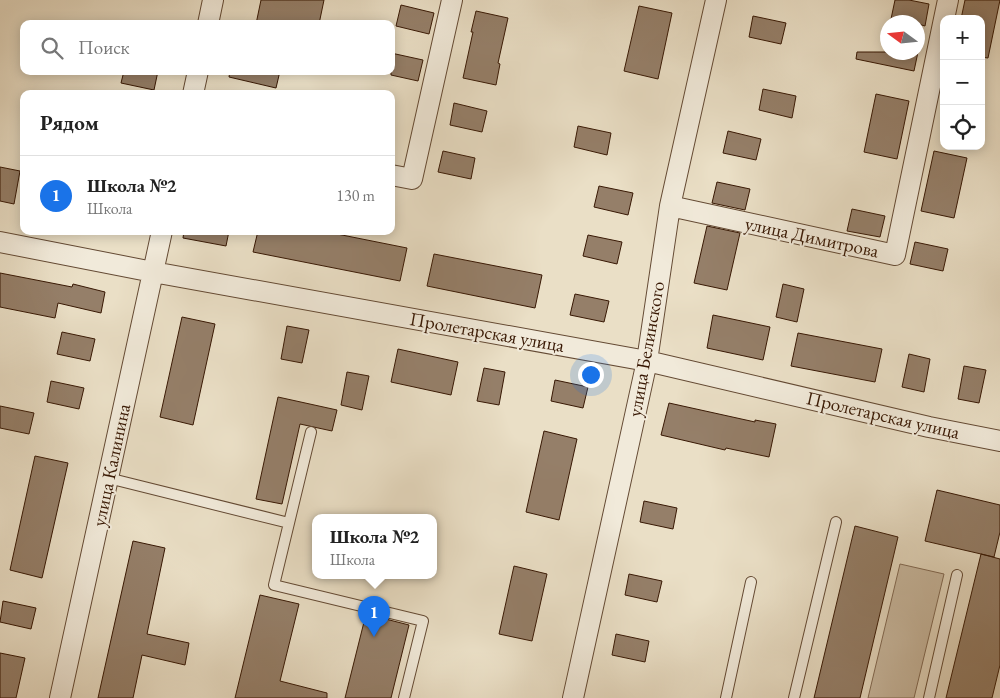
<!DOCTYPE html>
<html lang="ru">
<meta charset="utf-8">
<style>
:root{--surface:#fff;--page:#f6f6f6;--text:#222;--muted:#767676;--line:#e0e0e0;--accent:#1a73e8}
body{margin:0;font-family:"EB Garamond",serif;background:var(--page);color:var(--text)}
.controls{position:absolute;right:15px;top:15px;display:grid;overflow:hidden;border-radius:10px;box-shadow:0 2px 12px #0003}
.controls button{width:45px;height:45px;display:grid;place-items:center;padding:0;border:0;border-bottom:1px solid var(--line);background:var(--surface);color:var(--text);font:25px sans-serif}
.compass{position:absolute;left:880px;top:15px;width:45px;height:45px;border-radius:50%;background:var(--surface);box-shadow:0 2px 12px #0003;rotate:285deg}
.you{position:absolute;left:590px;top:374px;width:18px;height:18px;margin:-12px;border:4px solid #fff;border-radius:50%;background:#1a73e8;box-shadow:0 0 0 8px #1a73e833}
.badge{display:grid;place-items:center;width:32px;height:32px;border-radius:50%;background:var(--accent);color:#fff;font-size:16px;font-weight:700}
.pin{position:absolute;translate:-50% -41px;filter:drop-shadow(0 1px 2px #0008)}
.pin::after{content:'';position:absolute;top:26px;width:18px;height:15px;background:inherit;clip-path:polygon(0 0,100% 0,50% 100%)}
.popup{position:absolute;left:312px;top:514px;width:125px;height:65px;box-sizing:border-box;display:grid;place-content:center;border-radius:10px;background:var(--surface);filter:drop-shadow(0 1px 4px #0005);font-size:16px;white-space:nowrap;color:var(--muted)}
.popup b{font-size:19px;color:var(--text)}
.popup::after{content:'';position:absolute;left:50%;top:100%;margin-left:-10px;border:10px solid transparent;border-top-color:var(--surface)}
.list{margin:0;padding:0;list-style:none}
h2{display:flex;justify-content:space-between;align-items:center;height:65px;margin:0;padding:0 20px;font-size:21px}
h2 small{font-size:16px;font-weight:400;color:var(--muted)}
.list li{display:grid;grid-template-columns:32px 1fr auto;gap:15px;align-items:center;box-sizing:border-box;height:80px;padding:0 20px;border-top:1px solid var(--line)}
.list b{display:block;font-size:19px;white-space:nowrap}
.list p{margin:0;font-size:16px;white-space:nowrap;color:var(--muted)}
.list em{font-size:16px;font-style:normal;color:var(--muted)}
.icon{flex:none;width:28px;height:28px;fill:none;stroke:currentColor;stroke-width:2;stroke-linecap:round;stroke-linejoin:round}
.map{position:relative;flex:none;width:1000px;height:698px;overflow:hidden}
.search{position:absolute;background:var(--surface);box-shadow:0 2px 12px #0003;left:20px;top:20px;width:375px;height:55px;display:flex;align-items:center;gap:12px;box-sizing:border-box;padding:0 18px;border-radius:10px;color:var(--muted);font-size:19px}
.panel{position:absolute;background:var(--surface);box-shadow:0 2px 12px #0003;left:20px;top:90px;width:375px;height:145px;border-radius:10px}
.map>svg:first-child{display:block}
</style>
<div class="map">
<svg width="1000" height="698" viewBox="0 0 1000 698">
<rect width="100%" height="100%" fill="#eadfc6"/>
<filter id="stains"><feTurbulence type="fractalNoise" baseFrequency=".004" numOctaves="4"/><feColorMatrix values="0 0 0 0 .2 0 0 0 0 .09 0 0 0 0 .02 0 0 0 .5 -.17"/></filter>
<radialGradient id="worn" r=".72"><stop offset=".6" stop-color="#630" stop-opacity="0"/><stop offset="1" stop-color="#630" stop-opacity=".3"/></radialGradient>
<path fill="#ccbda5" stroke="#826a54" d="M900 564 944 574 914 698H868Z"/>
<path fill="#957f69" stroke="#381804" d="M261 0H324L319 24H256Z
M895 0H909L929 4 925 26 918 24V22L891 19Z
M965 0H1000L988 58 981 57V19H961Z
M401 5 434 13 429 34 396 26Z
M639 6 672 13 658 79 624 71Z
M476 11 508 18 498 63 500 64 496 85 463 78 473 32H471Z
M753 16 786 23 781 44 749 37Z
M857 52H918L914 71 856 59Z
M391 53 423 60 418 81 391 75Z
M124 71H158L154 90 121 83Z
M230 71H280L276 88 229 77Z
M763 89 796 96 792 118 759 110Z
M876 94 909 101 897 159 864 152Z
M454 103 487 111 482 132 450 125Z
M578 126 611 133 607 155 574 147Z
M728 131 761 139 756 160 723 153Z
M443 151 475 158 471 179 438 172Z
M934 151 967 158 954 218 921 211Z
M0 167 20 171 14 204 0 201Z
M717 182 750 189 745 210 712 203Z
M599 186 633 193 628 215 594 207Z
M852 209 885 216 880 237 847 231Z
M707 226 740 233 727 290 694 283Z
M184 231H229L226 246 183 238Z
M258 231H322L407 248 400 281 253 252Z
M588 235 622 242 617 264 583 256Z
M915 242 948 249 943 271 910 264Z
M434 254 542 275 535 308 427 286Z
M0 273 72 287 73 284 105 292 101 313 58 303 55 318 0 307Z
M783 284 804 289 797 322 776 317Z
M575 294 609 301 604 322 570 315Z
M713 315 770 327 763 360 707 348Z
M182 317 215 324 193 425 160 417Z
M287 326 309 330 302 363 281 359Z
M62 332 95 339 90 361 57 354Z
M798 333 882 349 875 382 791 366Z
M398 349 458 362 451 395 391 382Z
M909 354 930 359 924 392 902 387Z
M964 366 986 370 979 403 958 399Z
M484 368 505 372 499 405 477 401Z
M347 372 369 376 362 410 341 405Z
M555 380 588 387 583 408 551 401Z
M51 381 84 388 79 409 47 402Z
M278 397 337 410 332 431 300 424 282 504 256 499Z
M669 403 755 422V420L776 424 769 457 726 448 725 450 661 435Z
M0 406 34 413 29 434 0 428Z
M544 431 577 439 559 520 526 512Z
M35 456 68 463 42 578 10 570Z
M937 490 1000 505V532L994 557 925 541Z
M644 501 677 508 673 529 640 522Z
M855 526 898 537 860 698H814Z
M133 541 165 548 147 634 189 643 185 665 142 655 133 698H98Z
M981 554 1000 559V665L992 698H946Z
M514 566 547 574 532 641 499 634Z
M629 574 662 581 657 602 625 595Z
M260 595 299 604 280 681 327 693V698H235Z
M3 601 36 608 31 629 0 622Z
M366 614 409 625 391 698H345Z
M616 634 649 641 645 662 612 655Z
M0 653 25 658 16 698H0Z"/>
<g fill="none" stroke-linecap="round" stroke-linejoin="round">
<g stroke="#644a34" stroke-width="12">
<path id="lane" d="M108 478 289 523 274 585 423 621 404 698
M289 523 311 432
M726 698 751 582
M794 698 836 522
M929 698 957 575"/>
</g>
<g stroke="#644a34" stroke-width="22">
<path id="street" d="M944 19 948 0
M208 24 213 0
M193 94 198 71
M391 175 412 179 452 0
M670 206 895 255 944 19
M0 242 153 272 647 361 929 427 1000 441
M60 698 162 231
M573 698 647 361 670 206 716 0"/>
</g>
<use href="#lane" stroke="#f1eada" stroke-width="10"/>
<use href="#street" stroke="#f1eada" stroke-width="20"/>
</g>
<g text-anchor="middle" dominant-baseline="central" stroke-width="4" stroke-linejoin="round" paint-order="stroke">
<g font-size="19" fill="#381804" stroke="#f1eada">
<text transform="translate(812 237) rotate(12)">улица Димитрова</text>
<text transform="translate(487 332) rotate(10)">Пролетарская улица</text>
<text transform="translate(646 349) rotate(-80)">улица Белинского</text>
<text transform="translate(883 415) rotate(13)">Пролетарская улица</text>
<text transform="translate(111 465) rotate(-78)">улица Калинина</text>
</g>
</g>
<rect width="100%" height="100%" filter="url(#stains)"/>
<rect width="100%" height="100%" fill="url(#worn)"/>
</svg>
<div class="controls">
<button>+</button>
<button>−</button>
<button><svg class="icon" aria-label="locate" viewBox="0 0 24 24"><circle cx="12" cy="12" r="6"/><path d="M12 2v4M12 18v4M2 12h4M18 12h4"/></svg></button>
</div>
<svg class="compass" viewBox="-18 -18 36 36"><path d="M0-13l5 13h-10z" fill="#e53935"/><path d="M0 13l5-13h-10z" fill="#767676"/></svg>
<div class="you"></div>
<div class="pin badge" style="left:374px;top:637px">1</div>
<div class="popup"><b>Школа №2</b>Школа</div>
<div class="search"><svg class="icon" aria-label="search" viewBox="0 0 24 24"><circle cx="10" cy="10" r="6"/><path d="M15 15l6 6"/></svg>Поиск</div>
<section class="panel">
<h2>Рядом<small></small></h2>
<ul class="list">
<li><span class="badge">1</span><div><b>Школа №2</b><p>Школа</p></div><em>130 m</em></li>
</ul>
</section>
</div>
